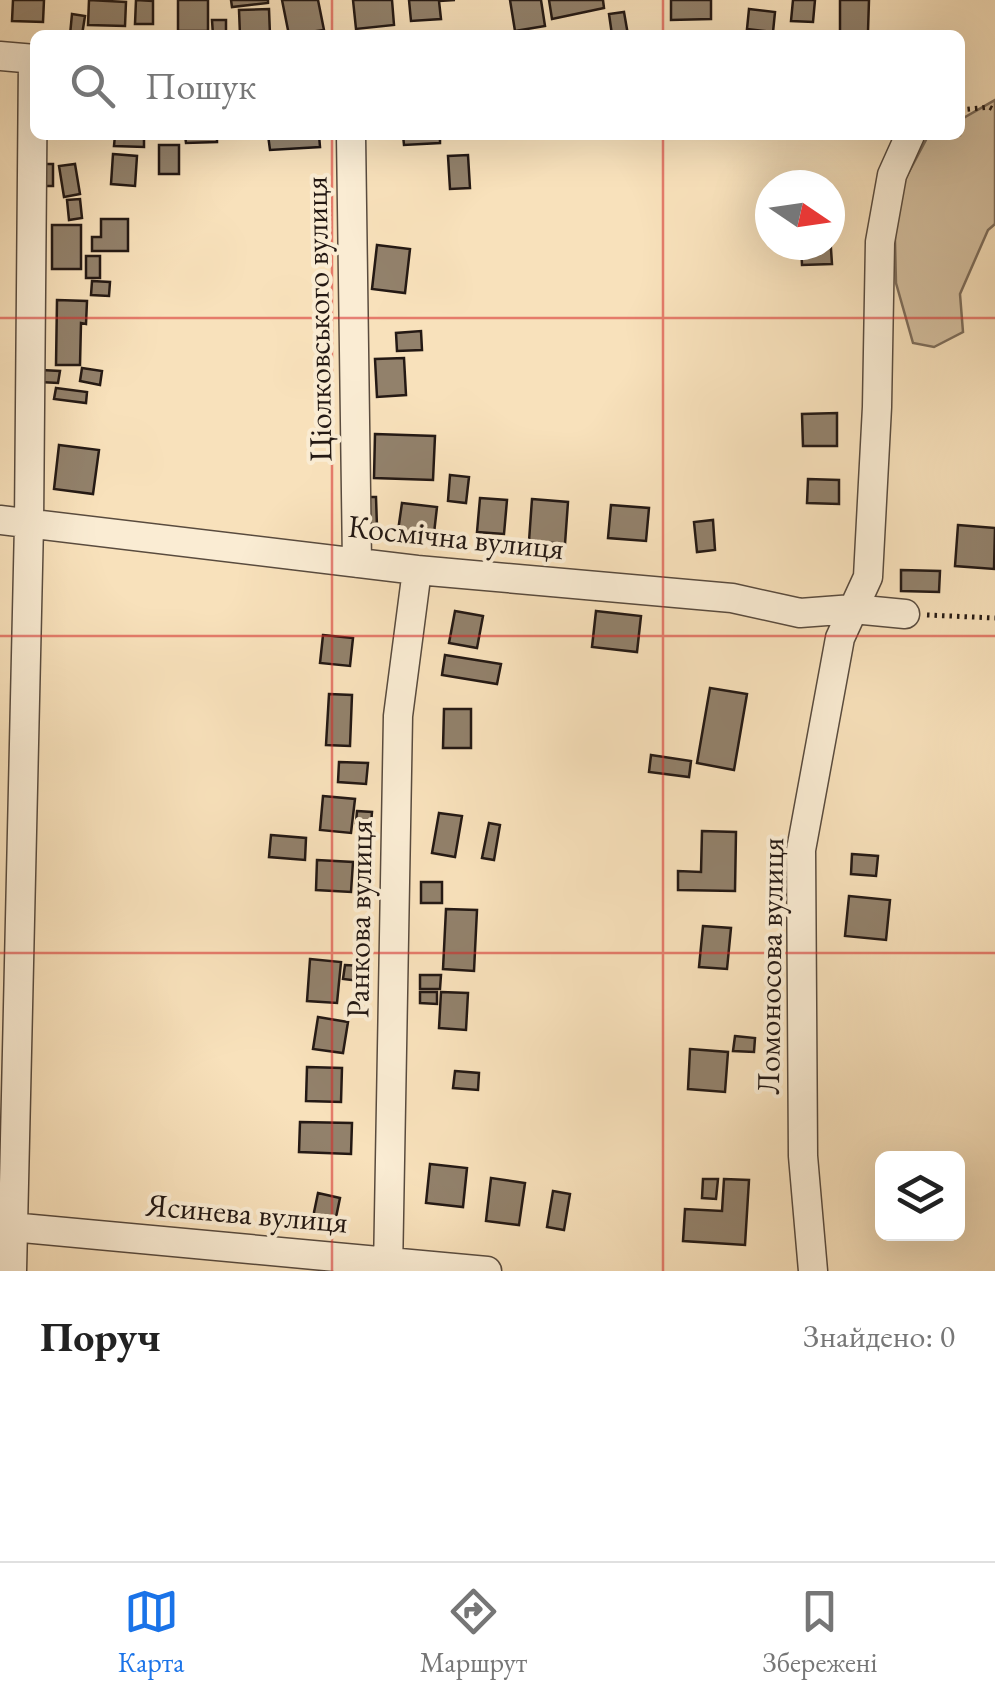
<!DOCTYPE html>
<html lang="uk">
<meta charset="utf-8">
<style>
:root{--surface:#fff;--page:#f6f6f6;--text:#222;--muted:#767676;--line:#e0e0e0;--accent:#1a73e8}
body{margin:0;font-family:"EB Garamond",serif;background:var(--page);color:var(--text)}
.controls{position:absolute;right:30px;bottom:30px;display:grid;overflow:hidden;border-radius:15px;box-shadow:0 10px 40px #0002}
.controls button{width:90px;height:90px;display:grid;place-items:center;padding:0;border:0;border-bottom:2px solid var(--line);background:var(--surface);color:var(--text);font:50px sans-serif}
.compass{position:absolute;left:755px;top:170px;width:90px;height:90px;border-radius:50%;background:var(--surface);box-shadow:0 10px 40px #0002;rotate:103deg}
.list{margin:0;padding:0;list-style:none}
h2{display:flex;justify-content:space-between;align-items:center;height:130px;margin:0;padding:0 40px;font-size:42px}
h2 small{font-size:32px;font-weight:400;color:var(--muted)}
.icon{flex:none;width:55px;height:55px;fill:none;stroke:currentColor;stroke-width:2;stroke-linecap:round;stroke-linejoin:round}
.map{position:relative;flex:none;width:995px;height:1271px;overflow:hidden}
.search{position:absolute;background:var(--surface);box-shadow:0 10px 40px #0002;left:30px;right:30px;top:30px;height:110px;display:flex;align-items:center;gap:25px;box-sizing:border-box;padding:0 35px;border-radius:15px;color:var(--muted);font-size:38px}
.sheet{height:290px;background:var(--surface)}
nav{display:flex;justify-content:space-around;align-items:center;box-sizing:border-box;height:140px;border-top:2px solid var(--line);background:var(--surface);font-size:28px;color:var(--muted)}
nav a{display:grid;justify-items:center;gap:5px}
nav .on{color:var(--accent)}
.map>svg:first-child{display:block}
</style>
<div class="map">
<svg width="995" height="1271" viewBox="0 0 995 1271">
<rect width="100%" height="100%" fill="#f8e1bb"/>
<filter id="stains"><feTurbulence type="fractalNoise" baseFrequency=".002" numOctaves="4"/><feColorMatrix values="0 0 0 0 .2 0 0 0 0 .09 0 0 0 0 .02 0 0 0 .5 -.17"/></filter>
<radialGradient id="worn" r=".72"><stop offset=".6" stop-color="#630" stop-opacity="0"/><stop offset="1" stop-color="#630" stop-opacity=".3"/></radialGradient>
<path fill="#d4bf9f" stroke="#7c6c5a" stroke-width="2.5" d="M995 100V224L988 230 960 294 963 332 934 347 913 343 896 283 894 200 927 138 960 135V120Z"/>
<path fill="#92816b" stroke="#241914" stroke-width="2.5" d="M13 0H44L43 22 12 21Z
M89 0 126 2 125 26 88 25Z
M136 0 153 1V24H135Z
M178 0H208V31H178Z
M231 0H268V3L232 7Z
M282 0H318L324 30 289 35Z
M353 0H392L394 25 356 29Z
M409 0H455L439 1 441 19 411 21Z
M510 0H541L545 26 515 31Z
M549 0H603L604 8 552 19Z
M671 0H711V19L671 20Z
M793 0H815L813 22 791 21Z
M840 0H869L868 32H840Z
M269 9 270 35H240L239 10Z
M749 9 775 12 773 32 747 29Z
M624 12 628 35H612L609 14Z
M72 14 85 16 82 35H70Z
M212 20H226V35H213Z
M115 135H144V147L114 146Z
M185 135H217V142L186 143Z
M268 135H319L320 147 270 150Z
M403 135H440V143L404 145Z
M159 145H179V174H159Z
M113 154 137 156 135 186 111 184Z
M468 155 470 188 450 189 448 156Z
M40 164H53V186H40Z
M75 164 80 194 64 197 59 166Z
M80 199 82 218 69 220 67 200Z
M101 219H128V251H92V237H101Z
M52 225H81V269H52Z
M830 234 832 264 802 265 801 245H830Z
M377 245 410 249 405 293 372 289Z
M86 256H100V278H86Z
M92 281 110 282 109 296 91 295Z
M57 300 87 301 86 324 81 323 80 365H56Z
M421 331 422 350 397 351 396 333Z
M404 358 406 395 377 397 375 359Z
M82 368 102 371 100 385 80 381Z
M41 370 60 371 58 383 40 382Z
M56 388 87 392 86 403 54 399Z
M837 413V446H803L802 414Z
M375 434 435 436 433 480 374 478Z
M59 445 99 450 93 494 54 489Z
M450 475 469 477 466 503 448 501Z
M808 479 839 480V504L807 503Z
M366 497H376L377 527 367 528Z
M480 498 507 500 504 534 477 532Z
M532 499 568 502 565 544 529 541Z
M402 503 437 507 433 542 397 538Z
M611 505 649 508 646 541 608 538Z
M713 520 715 550 697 552 694 522Z
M958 525 995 528 994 569 955 566Z
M901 570 940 571 939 592 901 591Z
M455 611 483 616 477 648 449 643Z
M596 611 641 616 637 652 592 647Z
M323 635 353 638 350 666 320 663Z
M445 655 501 664 497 684 442 675Z
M710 688 747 694 734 770 697 763Z
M329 694 352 695 350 746 326 745Z
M444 709H471V748H443Z
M651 755 691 761 689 777 649 772Z
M339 762 368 763 366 784 338 782Z
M323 796 355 799 351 833 320 830Z
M357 811 372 812 371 824 356 823Z
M439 813 462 816 455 857 432 853Z
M489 823 500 825 494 860 482 858Z
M702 831 736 832 735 891 678 890V871L701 872Z
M271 835 306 838 305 860 269 857Z
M852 854 878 856 876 876 851 874Z
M317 860 353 862 351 892 316 890Z
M421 882H442V903H421Z
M849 896 890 900 886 940 845 936Z
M446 909 477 910 474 971 443 969Z
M703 926 731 928 727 969 699 967Z
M310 959 341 962 337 1003 307 1001Z
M345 965 362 966 361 981 343 979Z
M420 975H441L440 989H420Z
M420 992H437V1004L420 1003Z
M441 992 468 993 466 1030 439 1028Z
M318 1017 348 1022 343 1053 313 1049Z
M735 1036 755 1038 754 1052 733 1051Z
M690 1049 728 1052 725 1092 688 1089Z
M307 1067 342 1068 341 1102 306 1101Z
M455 1071 479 1073 478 1090 453 1088Z
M300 1122 352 1123 351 1154 299 1152Z
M430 1164 467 1168 463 1207 426 1203Z
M491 1178 525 1183 519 1225 486 1221Z
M703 1179H718L716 1199 702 1198Z
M724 1179 749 1180 745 1245 683 1241 685 1209 722 1211Z
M553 1191 570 1194 564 1230 547 1227Z
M318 1193 340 1198 334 1227 312 1222Z"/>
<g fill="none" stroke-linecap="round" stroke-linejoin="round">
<g stroke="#594b3e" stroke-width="31">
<path id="minor" d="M0 56 35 59
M351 135 357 563
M0 520 417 570 732 598 800 613 853 609 905 614
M0 1226 487 1271
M12 1271 29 524 33 59
M388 1271 398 716 417 570
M813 1271 803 1156 801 850 840 638 868 577 877 407 880 242 892 175 910 135"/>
</g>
<path stroke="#241914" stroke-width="5" stroke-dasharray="2.5 5" stroke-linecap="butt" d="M960 110 989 107 995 110
M927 615 995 618"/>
<use href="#minor" stroke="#faecd3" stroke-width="28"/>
</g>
<path fill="none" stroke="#d62828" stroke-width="2.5" stroke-opacity="0.55" d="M332 0V35M663 0V35M332 135V1271M663 135V1271M0 318H995M0 636H995M0 953H995"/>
<g text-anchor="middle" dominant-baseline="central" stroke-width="8" stroke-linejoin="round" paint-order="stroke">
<g font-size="32" fill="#241914" stroke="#faecd3">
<text transform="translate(318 319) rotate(-91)">Ціолковського вулиця</text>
<text transform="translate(456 537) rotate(6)">Космічна вулиця</text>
<text transform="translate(359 919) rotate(-89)">Ранкова вулиця</text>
<text transform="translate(770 966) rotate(-89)">Ломоносова вулиця</text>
<text transform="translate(247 1213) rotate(5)">Ясинева вулиця</text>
</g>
</g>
<rect width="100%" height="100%" filter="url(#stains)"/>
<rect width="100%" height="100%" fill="url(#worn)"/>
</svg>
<div class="controls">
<button><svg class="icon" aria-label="layers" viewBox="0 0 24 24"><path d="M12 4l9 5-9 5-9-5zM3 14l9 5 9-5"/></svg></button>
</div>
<svg class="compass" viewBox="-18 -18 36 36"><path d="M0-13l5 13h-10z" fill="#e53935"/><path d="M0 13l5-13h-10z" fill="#767676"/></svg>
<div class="search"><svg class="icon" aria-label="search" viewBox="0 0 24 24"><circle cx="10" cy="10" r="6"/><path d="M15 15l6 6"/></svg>Пошук</div>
</div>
<section class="sheet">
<h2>Поруч<small>Знайдено: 0</small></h2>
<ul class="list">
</ul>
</section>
<nav>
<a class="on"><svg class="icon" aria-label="map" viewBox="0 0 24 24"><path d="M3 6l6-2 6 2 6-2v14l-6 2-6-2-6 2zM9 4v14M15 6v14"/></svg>Карта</a>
<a><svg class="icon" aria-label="directions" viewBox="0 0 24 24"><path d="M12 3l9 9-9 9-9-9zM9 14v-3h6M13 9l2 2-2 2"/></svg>Маршрут</a>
<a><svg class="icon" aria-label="saved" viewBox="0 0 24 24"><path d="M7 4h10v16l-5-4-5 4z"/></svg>Збережені</a>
</nav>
